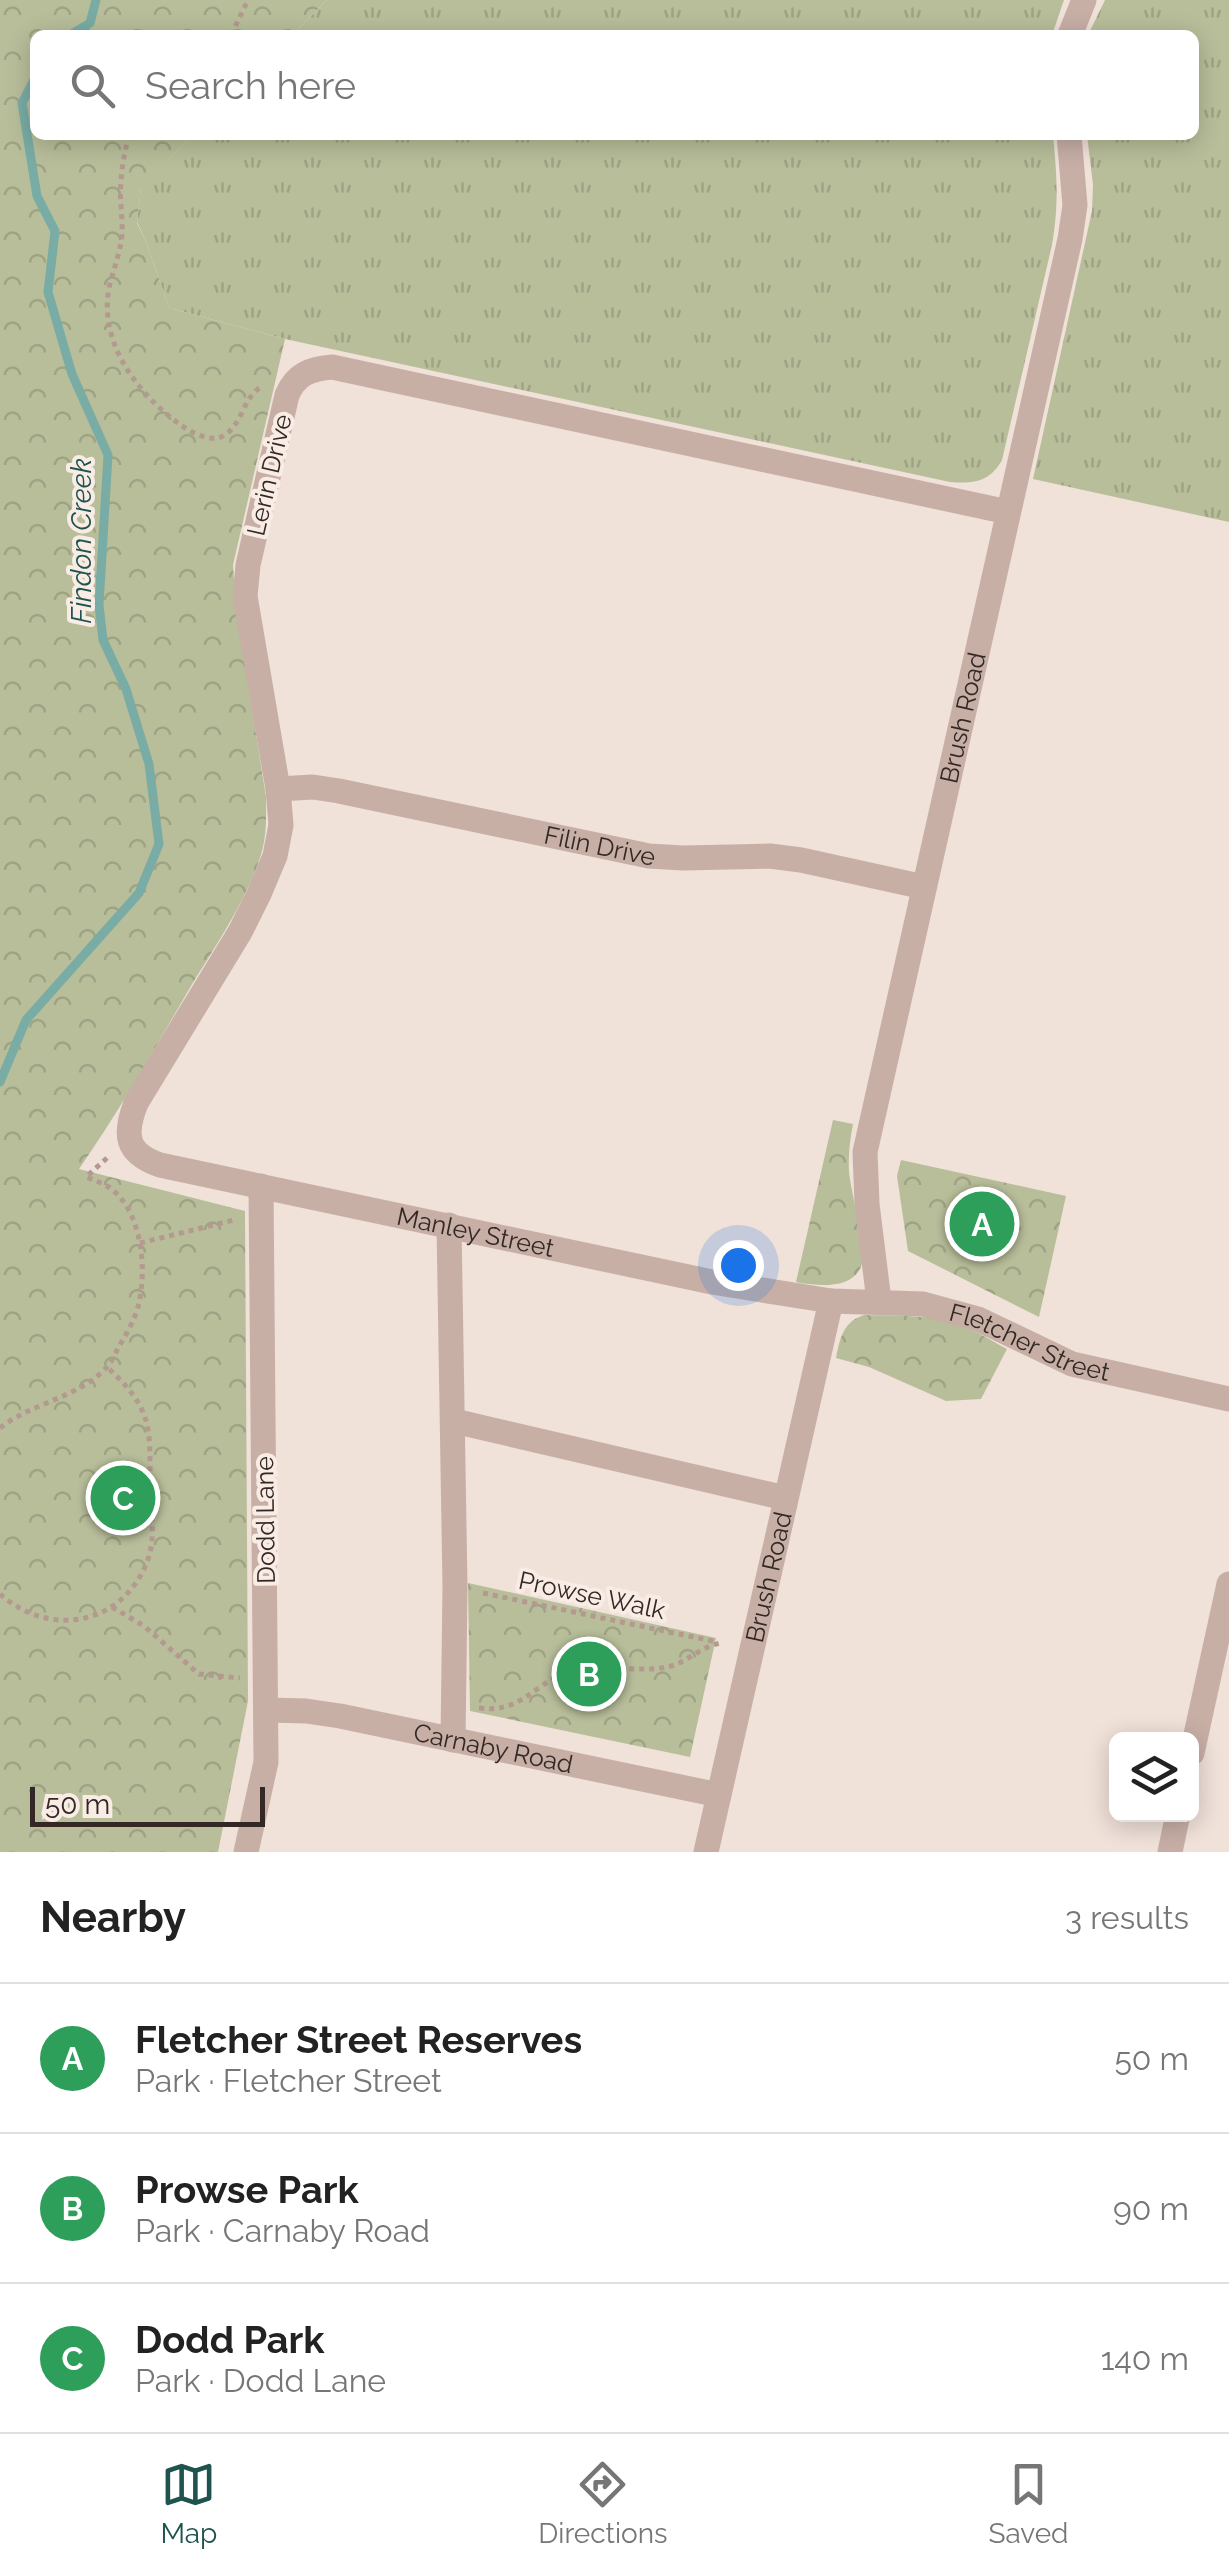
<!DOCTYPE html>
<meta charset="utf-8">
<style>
:root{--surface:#fff;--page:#f2f2f2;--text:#222;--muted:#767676;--line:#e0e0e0;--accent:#1e534e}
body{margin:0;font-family:Raleway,sans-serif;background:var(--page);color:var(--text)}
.controls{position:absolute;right:30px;bottom:30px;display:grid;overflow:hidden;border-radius:15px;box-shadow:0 5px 25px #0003}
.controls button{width:90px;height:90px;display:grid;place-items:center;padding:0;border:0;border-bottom:2px solid var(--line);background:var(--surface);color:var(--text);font:50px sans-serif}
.scale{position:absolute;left:30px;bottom:25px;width:235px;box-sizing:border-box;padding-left:10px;border:5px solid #332826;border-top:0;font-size:28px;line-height:35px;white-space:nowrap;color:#332826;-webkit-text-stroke:8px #f8ece5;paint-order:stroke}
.you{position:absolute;left:738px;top:1265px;width:35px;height:35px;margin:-25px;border:8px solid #fff;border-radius:50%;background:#1a73e8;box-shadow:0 0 0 15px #1a73e833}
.badge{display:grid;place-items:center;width:65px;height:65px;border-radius:50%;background:var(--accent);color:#fff;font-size:32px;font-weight:700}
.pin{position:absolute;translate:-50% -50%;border:5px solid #fff;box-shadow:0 2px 10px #0006}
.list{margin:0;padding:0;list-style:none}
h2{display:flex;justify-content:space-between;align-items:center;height:130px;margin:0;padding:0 40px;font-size:42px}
h2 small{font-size:32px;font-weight:400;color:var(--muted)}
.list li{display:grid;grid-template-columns:65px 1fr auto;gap:30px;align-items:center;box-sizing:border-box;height:150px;padding:0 40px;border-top:2px solid var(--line)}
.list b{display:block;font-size:38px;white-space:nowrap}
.list p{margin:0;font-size:32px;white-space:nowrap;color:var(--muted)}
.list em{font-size:32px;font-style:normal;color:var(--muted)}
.icon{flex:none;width:55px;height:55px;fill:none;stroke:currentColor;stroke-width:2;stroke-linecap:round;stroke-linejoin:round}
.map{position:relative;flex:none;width:1229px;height:1852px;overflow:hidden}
.search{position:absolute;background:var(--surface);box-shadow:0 5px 25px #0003;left:30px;right:30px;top:30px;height:110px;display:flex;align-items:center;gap:25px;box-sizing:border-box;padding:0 35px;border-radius:15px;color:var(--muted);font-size:38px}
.sheet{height:580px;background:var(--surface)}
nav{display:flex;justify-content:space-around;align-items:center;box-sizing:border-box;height:140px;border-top:2px solid var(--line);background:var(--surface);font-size:28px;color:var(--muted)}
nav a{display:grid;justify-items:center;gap:5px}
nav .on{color:var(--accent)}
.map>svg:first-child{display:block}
</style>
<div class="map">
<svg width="1229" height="1852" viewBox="0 0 1229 1852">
<defs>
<pattern id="grass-tufts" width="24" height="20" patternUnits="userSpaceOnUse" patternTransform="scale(2.5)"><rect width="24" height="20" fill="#b8be9a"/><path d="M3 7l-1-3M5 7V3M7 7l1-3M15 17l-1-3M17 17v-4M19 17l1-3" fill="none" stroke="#9fa385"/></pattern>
<pattern id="park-crowns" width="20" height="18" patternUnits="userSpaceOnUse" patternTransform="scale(2.5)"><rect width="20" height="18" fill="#b8be9a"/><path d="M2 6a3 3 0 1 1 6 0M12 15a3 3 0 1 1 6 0" fill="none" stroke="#9fa385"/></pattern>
</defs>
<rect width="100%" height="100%" fill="#f0e1d9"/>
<path fill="url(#grass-tufts)" d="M327 0H1064L1052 35H292Z
M1105 0H1229V522L1033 479 1092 211 1093 185 1087 135H1194V35H1088Z
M193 135H1053C1057 176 1059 204 1052 245L1002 460C990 482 973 484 950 482L285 339 169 308 147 244 137 222 141 186Z"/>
<path fill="url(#park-crowns)" d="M0 0H327L292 35H35V135H193L141 187 137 223 147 244 169 308 285 339 233 565 236 608 266 797C266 815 267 833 262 851 250 895 215 947 191 986 155 1048 120 1110 79 1169L245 1211 248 1701 218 1852H0Z
M833 1120 853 1124C850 1140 848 1155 849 1172 851 1193 867 1249 861 1267 851 1290 816 1286 796 1282Z
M901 1160 1066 1196 1039 1317 908 1251 897 1176Z
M864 1315C897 1316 932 1314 963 1326 978 1332 992 1341 1007 1349L981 1399 946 1401 869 1367 836 1358C840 1338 843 1322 864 1315Z
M468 1583 716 1638 690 1757 470 1711Z"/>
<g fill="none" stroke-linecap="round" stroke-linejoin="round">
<path stroke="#79aca5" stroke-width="9" d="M70 35 90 23 96 0
M0 1082 26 1020 139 893 159 844 149 764 126 689 103 640 99 605 108 455 72 374 48 292 55 231 37 196 22 103 35 78"/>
<path stroke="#b39990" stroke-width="5" stroke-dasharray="5 5" stroke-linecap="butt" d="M231 35 248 0
M129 135C125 150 122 165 121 181 119 199 123 217 122 235 120 254 113 270 109 288 99 340 134 389 174 420 185 429 209 444 223 436 242 426 243 397 261 387
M140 1243 234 1220
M0 1428C31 1403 78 1398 106 1368 111 1363 115 1355 118 1348 126 1335 134 1321 138 1307 147 1271 143 1217 114 1191 106 1184 96 1181 86 1177L107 1158
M483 1593 717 1642
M0 1594C49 1638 122 1626 147 1562 157 1537 150 1511 150 1485 150 1427 153 1409 107 1367
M112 1607 144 1626 199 1674 240 1678
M479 1708C520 1713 530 1688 563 1674 597 1660 636 1675 671 1666 688 1661 699 1648 720 1643"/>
<g stroke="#c7afa6" stroke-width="25">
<path d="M1070 35 1084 0"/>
<path id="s1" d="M1008 512 332 367C310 369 296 374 287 395L248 565 245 596 278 789 281 825 275 856 259 894 240 932 136 1103C124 1134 125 1153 160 1165L712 1282 831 1301 923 1304 978 1319 1072 1364 1229 1399"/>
<path id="s2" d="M278 789 313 787 339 791 649 856 683 858 770 856 801 860 924 887"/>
<path d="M449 1225 455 1587 453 1740"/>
<path id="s3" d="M879 1301 867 1204 865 1152 1070 239 1075 205 1069 135"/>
<path d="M454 1421 785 1498"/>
<path id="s4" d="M267 1710 306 1711 340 1716 719 1795"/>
<path d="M1192 1753 1229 1584"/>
<path d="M246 1852 266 1762 261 1186"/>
<path id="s5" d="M706 1852 831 1301"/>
<path d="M1170 1852 1178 1814"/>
</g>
</g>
<g text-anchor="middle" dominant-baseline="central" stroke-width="8" stroke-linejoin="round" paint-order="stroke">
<g font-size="25" fill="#332826" stroke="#f8ece5">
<text transform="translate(269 475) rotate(-77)">Lerin Drive</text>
<text stroke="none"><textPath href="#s3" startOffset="595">Brush Road</textPath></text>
<text stroke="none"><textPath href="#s2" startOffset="328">Filin Drive</textPath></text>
<text stroke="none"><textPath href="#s1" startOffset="1902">Manley Street</textPath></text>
<text stroke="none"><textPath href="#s1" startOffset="2470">Fletcher Street</textPath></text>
<text transform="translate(265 1520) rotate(-91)">Dodd Lane</text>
<text stroke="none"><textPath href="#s5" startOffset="282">Brush Road</textPath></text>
<text transform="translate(592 1595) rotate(12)">Prowse Walk</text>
<text stroke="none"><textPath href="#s4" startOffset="230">Carnaby Road</textPath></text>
</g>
<g font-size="28" font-style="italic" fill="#1e534e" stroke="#f8ece5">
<text transform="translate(81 541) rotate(-90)">Findon Creek</text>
</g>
</g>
</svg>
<div class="controls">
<button><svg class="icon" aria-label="layers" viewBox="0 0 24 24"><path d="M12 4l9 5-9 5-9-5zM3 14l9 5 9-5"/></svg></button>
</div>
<div class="scale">50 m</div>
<div class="you"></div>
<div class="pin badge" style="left:982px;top:1224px;background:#2e9e5b">A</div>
<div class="pin badge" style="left:589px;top:1674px;background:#2e9e5b">B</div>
<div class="pin badge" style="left:123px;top:1498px;background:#2e9e5b">C</div>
<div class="search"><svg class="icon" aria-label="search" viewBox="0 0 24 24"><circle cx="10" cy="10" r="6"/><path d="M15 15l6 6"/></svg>Search here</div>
</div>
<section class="sheet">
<h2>Nearby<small>3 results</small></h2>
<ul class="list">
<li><span class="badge" style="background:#2e9e5b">A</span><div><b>Fletcher Street Reserves</b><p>Park · Fletcher Street</p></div><em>50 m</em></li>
<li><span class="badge" style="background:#2e9e5b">B</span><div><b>Prowse Park</b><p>Park · Carnaby Road</p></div><em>90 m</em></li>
<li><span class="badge" style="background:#2e9e5b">C</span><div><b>Dodd Park</b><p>Park · Dodd Lane</p></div><em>140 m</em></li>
</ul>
</section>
<nav>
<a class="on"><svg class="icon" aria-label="map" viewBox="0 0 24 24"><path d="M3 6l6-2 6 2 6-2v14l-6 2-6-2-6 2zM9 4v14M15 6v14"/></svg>Map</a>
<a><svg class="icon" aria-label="directions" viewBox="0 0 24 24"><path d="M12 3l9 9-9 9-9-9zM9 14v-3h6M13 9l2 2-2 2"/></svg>Directions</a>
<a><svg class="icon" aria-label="saved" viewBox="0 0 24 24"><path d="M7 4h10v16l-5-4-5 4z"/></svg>Saved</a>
</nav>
